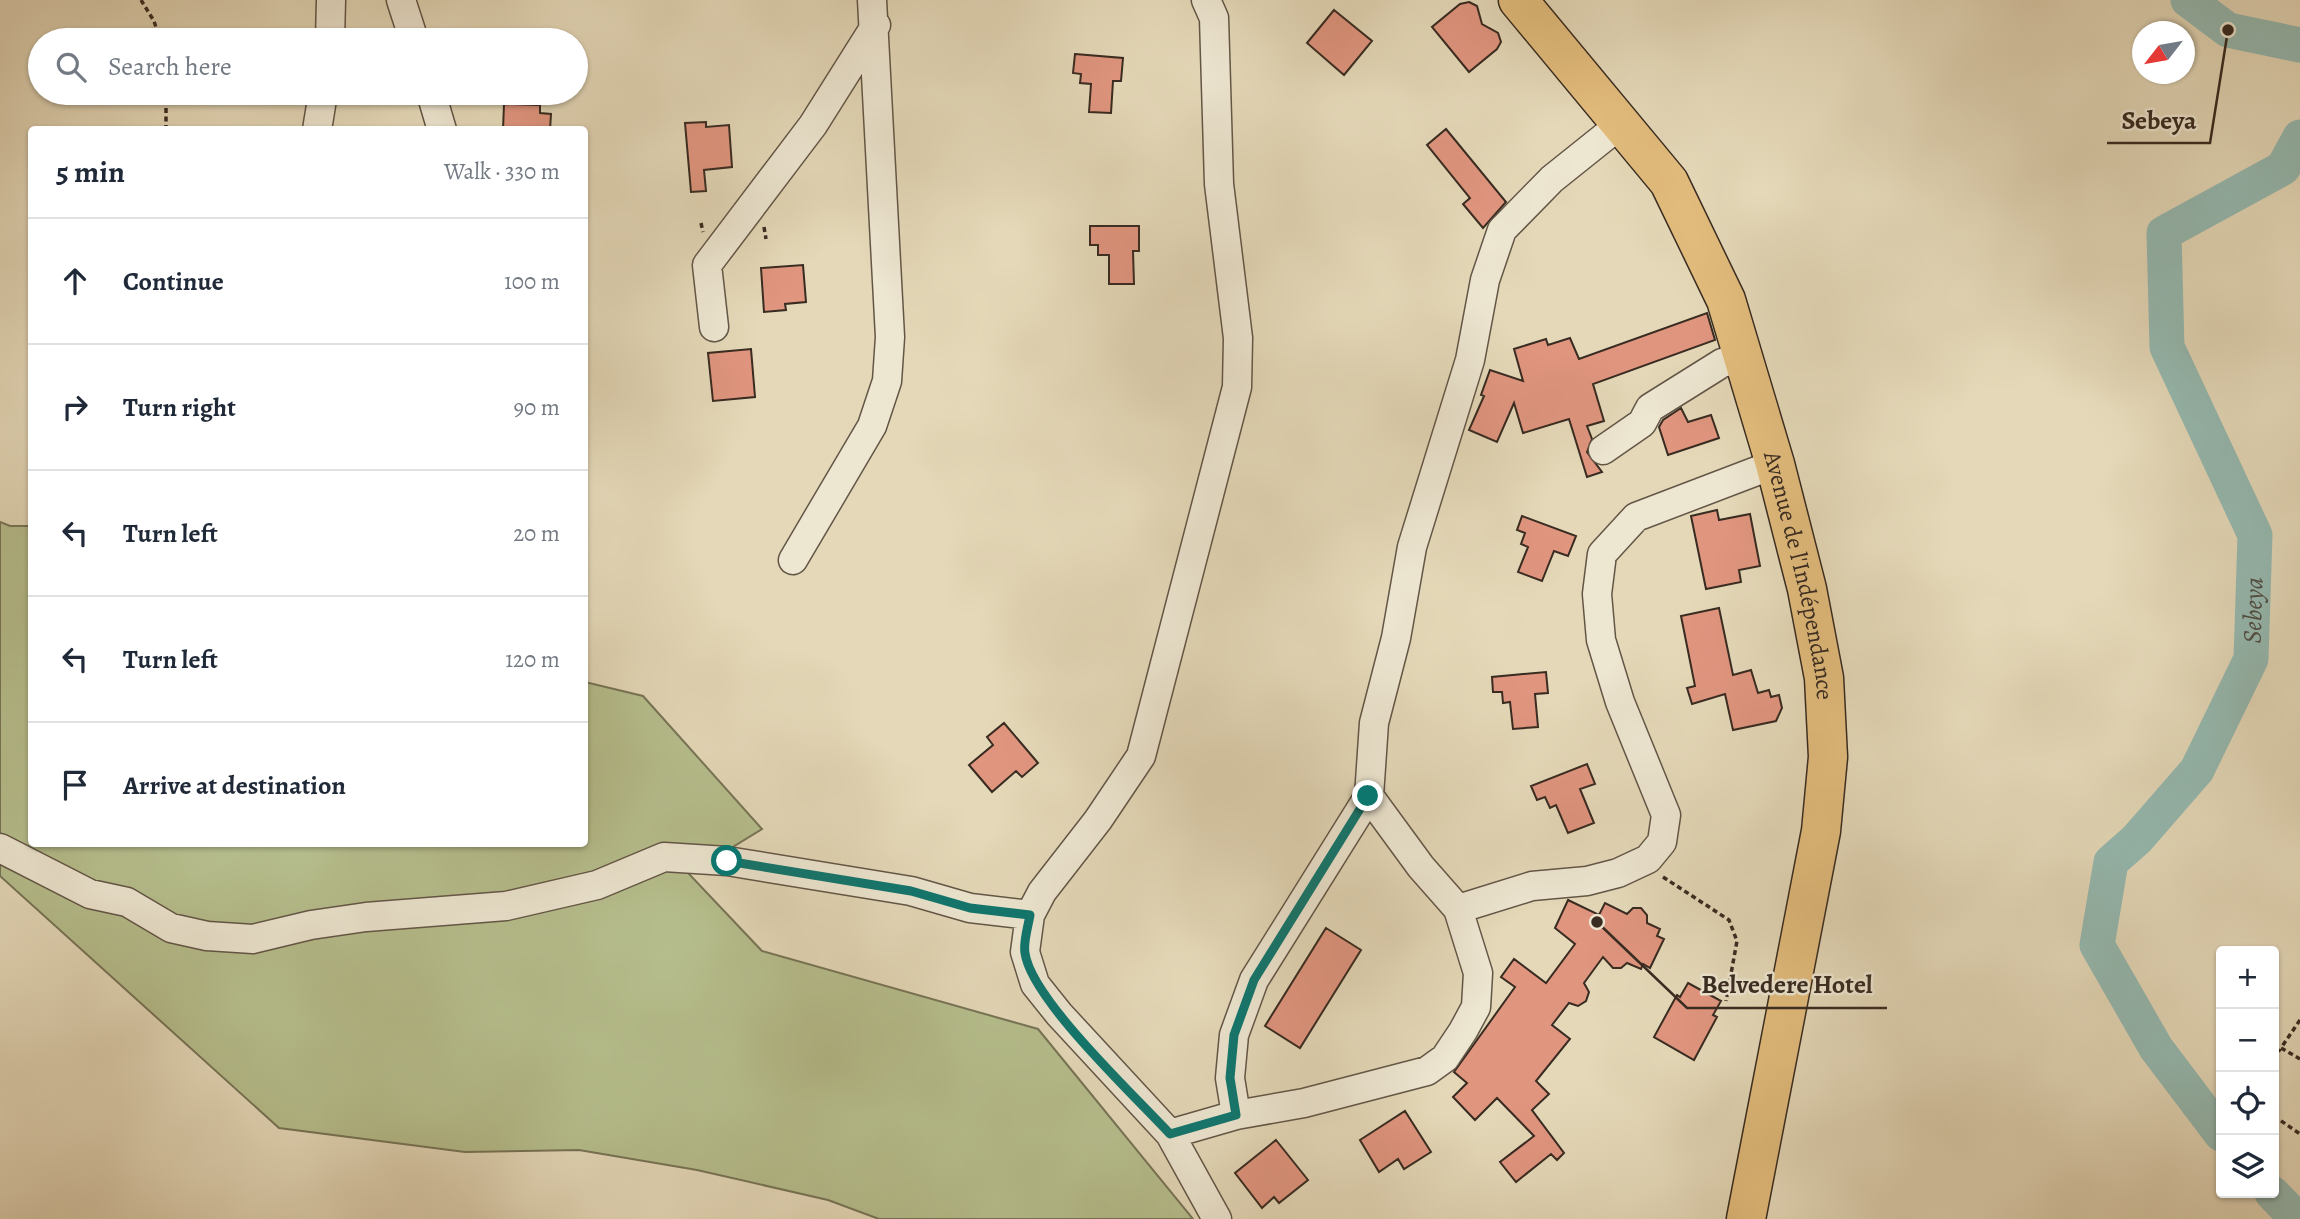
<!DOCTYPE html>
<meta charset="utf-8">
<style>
:root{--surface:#fff;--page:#f2f2f3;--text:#1f2937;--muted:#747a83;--line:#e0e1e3}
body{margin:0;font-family:Alegreya,serif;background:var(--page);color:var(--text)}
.controls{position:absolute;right:21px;bottom:21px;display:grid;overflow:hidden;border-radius:7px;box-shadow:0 2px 5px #0004}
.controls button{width:63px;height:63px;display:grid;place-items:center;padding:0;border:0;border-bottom:2px solid var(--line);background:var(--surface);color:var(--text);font:35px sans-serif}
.compass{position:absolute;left:2132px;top:21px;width:63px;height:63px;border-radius:50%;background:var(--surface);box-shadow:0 2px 5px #0004;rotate:239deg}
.stop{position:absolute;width:21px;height:21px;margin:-16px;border:5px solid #0f766e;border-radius:50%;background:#fff}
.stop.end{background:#0f766e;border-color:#fff;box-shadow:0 2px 7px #0008}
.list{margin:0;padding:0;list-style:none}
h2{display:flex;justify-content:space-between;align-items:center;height:91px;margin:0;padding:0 28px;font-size:30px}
h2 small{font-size:23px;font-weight:400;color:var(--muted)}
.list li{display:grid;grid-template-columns:46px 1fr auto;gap:21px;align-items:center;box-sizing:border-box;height:126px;padding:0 28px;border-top:2px solid var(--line)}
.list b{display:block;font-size:26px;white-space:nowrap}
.list em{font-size:23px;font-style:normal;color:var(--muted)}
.icon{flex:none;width:38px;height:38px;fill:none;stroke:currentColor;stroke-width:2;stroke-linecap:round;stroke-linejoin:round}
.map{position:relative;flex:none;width:2300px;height:1219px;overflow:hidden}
.search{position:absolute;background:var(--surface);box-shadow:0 2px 5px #0004;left:28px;top:28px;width:560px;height:77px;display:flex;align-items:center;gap:18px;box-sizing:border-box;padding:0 24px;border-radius:38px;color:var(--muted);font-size:26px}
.panel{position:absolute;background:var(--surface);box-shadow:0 2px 5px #0004;left:28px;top:126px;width:560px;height:721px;border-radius:7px}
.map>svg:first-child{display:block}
</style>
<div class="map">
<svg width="2300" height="1219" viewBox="0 0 2300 1219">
<rect width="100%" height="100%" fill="#e4d8b8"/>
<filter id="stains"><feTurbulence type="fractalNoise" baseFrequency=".00286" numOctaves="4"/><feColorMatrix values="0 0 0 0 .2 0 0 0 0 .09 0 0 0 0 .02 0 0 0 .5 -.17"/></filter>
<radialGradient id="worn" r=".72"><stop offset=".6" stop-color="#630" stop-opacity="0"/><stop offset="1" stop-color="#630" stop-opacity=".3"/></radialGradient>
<path fill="#b6be8d" stroke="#777457" stroke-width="2" d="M0 522 10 526H31L32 844H584L585 682 643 696 762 829 689 874 762 951 1038 1029 1193 1219H879L828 1200 697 1170 579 1150 465 1152 279 1128 0 876Z"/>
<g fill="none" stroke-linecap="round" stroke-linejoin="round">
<g stroke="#95b9b0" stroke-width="35">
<path d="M2188 0 2228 30 2300 45"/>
<path id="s1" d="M2221 1134 2156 1048 2097 945 2111 862 2137 839 2197 770 2251 659 2255 535 2167 347 2164 233 2283 168 2300 137"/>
<path d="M2272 1193 2297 1219"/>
</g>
</g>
<path fill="#e0957f" stroke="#382b21" stroke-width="2" d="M1469 2 1477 6 1482 24 1498 33 1501 42 1497 49 1469 72 1432 27 1460 4Z
M1334 10 1372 41 1344 75 1307 43Z
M1075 54 1123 58 1121 81H1113L1111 113 1089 112 1091 84 1080 83 1081 74 1073 73Z
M504 104 540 105V113L551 114 550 130H503Z
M706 122V127L729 125 732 167 704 170 706 191 691 192 685 123Z
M1446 129 1506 202 1483 228 1463 204 1470 198 1427 145Z
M1090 226H1139V251H1133L1134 284H1109V255H1098V245H1090Z
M803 265 806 302 785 304 786 310 764 312 761 268Z
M1707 313 1715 340 1593 384 1604 421 1587 426 1592 439 1587 452 1602 472 1587 477 1569 419 1523 433 1514 403 1497 442 1469 430 1484 396 1481 395 1490 370 1523 381 1514 349 1546 339 1548 345 1570 338 1579 359Z
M751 349 755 397 713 401 708 353Z
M1681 408 1688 422 1711 415 1719 438 1668 455 1659 427 1663 420Z
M1717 510 1719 520 1750 514 1760 566 1739 570 1741 582 1706 589 1691 516Z
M1522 516 1576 536 1568 556 1554 551 1542 581 1518 572 1528 547 1521 544 1525 533 1517 530Z
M1719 608 1733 675 1751 670 1758 693 1769 690 1771 697 1779 695 1782 708 1776 721 1733 730 1725 694 1692 704 1687 688 1695 686 1681 616Z
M1546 672 1548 693 1535 694 1538 727 1513 729 1510 702 1503 703 1502 692H1493L1492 677Z
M1004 723 1038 763 1022 777 1016 771 992 792 969 765 993 745 987 737Z
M1587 764 1595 784 1580 789 1594 823 1568 833 1556 805 1550 808 1545 797 1537 800 1531 786Z
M1568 900 1599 915 1605 903 1627 914 1633 908H1641L1647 915V923L1660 929 1657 936 1664 939 1650 968 1643 964 1641 969 1627 963 1621 968H1613L1603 957 1584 983 1589 992 1586 1001 1578 1006 1569 1003 1552 1025 1570 1039 1536 1081 1549 1094 1532 1110 1564 1153 1557 1160 1551 1154 1516 1182 1500 1162 1534 1136 1497 1098 1475 1120 1453 1097 1467 1083 1454 1072 1515 987 1501 977 1514 959 1546 983 1575 944 1555 928Z
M1326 928 1361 950 1300 1048 1265 1026Z
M1688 983 1721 1001 1713 1015 1717 1017 1694 1060 1654 1037 1677 995 1680 997Z
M1405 1111 1431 1152 1404 1169 1398 1159 1379 1172 1360 1140Z
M1276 1140 1308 1180 1279 1203 1274 1197 1262 1208 1235 1173Z"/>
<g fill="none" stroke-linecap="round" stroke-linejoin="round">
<g stroke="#635647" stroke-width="31">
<path id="minor" d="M401 0 414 40
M1206 0 1214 18 1219 184 1238 338 1237 387 1141 756 1098 820 1042 892 1030 915 1025 952 1035 984 1059 1014 1170 1134 1217 1219
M330 40 331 0
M431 93 442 130
M317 130 323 93
M714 327 707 265 813 125 876 25
M1603 450 1642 423 1650 408 1722 363 1744 357
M793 560 872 426 887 381 890 337 872 0
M0 848 90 894 127 902 171 928 207 936 253 939 311 925 366 917 506 906 597 885 664 857 727 861 911 891 970 908 1030 915
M1458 909 1532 886 1587 881 1618 873 1648 859 1662 842 1666 815 1620 702 1601 640 1597 594 1602 554 1636 517 1775 464
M1236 1115 1230 1078 1234 1035 1254 980 1369 796 1374 723 1396 638 1412 547 1470 360 1485 280 1502 230 1552 179 1622 123
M1170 1134 1236 1115 1304 1103 1427 1071 1445 1058 1463 1031 1476 1007 1478 973 1458 909 1421 867 1369 796"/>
</g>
<g stroke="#382b21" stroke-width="41">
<g id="highway">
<path id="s2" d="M1518 0 1669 182 1726 300 1775 464 1807 589 1824 678 1828 757 1821 831 1746 1219"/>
</g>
</g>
<path stroke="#382b21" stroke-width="3.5" stroke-dasharray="5 3.5" stroke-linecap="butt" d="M141 0 154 21 160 40
M166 130V93
M701 223 703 232
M764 227 766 239
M1663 877 1729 920 1737 941 1726 1001
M2300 1020 2281 1048 2300 1059
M2274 1059 2280 1049
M2274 1116 2300 1134"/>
<use href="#minor" stroke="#ede6d1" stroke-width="28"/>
<use href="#highway" stroke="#e2bc7c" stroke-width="38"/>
</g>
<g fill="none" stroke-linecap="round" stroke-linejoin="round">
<path stroke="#0f766e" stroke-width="9" d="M727 861 911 891 970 908 1030 915C1028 927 1023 942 1025 953 1031 999 1135 1096 1170 1134L1236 1115 1230 1078 1234 1035 1254 980 1368 796"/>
</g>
<g text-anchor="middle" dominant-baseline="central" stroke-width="5" stroke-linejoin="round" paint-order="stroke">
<g font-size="24" fill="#382b21" stroke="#ede6d1">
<text stroke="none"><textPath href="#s2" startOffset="653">Avenue de l'Indépendance</textPath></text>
</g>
<g font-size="26" font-style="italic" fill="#4f4e45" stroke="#ede6d1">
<text stroke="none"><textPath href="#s1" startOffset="609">Sebeya</textPath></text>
</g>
</g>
<path fill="none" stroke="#382b21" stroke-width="2.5" d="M2228 30L2210 143H2107M1597 922L1687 1008H1887"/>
<g fill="#382b21" stroke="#ede6d1" stroke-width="2.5">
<circle cx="2228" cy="30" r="7"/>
<circle cx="1597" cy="922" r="7"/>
</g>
<g font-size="26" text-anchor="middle" font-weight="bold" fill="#382b21" stroke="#ede6d1" stroke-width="5" stroke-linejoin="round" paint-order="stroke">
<text x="2159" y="129">Sebeya</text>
<text x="1787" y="993">Belvedere Hotel</text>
</g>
<rect width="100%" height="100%" filter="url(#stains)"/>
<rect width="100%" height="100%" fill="url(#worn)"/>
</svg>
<div class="controls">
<button>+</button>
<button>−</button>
<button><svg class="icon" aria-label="locate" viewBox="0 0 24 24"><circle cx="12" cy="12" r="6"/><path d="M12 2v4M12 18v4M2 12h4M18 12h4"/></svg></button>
<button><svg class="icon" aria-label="layers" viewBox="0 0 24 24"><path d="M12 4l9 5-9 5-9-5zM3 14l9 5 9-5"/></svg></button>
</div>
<svg class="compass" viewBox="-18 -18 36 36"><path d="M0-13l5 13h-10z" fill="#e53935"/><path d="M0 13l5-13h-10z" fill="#747a83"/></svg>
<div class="stop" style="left:727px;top:861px"></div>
<div class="stop end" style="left:1368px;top:796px"></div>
<div class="search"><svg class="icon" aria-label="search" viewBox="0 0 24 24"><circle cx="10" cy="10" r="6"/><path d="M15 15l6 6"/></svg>Search here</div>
<section class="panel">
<h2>5 min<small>Walk · 330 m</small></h2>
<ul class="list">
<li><svg class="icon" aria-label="ahead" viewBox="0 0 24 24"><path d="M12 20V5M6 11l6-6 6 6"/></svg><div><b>Continue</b></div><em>100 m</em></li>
<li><svg class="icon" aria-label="right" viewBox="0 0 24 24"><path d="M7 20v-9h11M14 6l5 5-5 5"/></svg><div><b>Turn right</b></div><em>90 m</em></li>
<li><svg class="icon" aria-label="left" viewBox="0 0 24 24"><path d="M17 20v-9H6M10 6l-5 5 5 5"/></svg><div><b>Turn left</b></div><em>20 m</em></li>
<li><svg class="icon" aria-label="left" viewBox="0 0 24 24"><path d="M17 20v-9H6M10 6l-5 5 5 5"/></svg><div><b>Turn left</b></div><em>120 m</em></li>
<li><svg class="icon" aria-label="arrive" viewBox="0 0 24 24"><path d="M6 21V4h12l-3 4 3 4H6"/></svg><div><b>Arrive at destination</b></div></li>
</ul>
</section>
</div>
